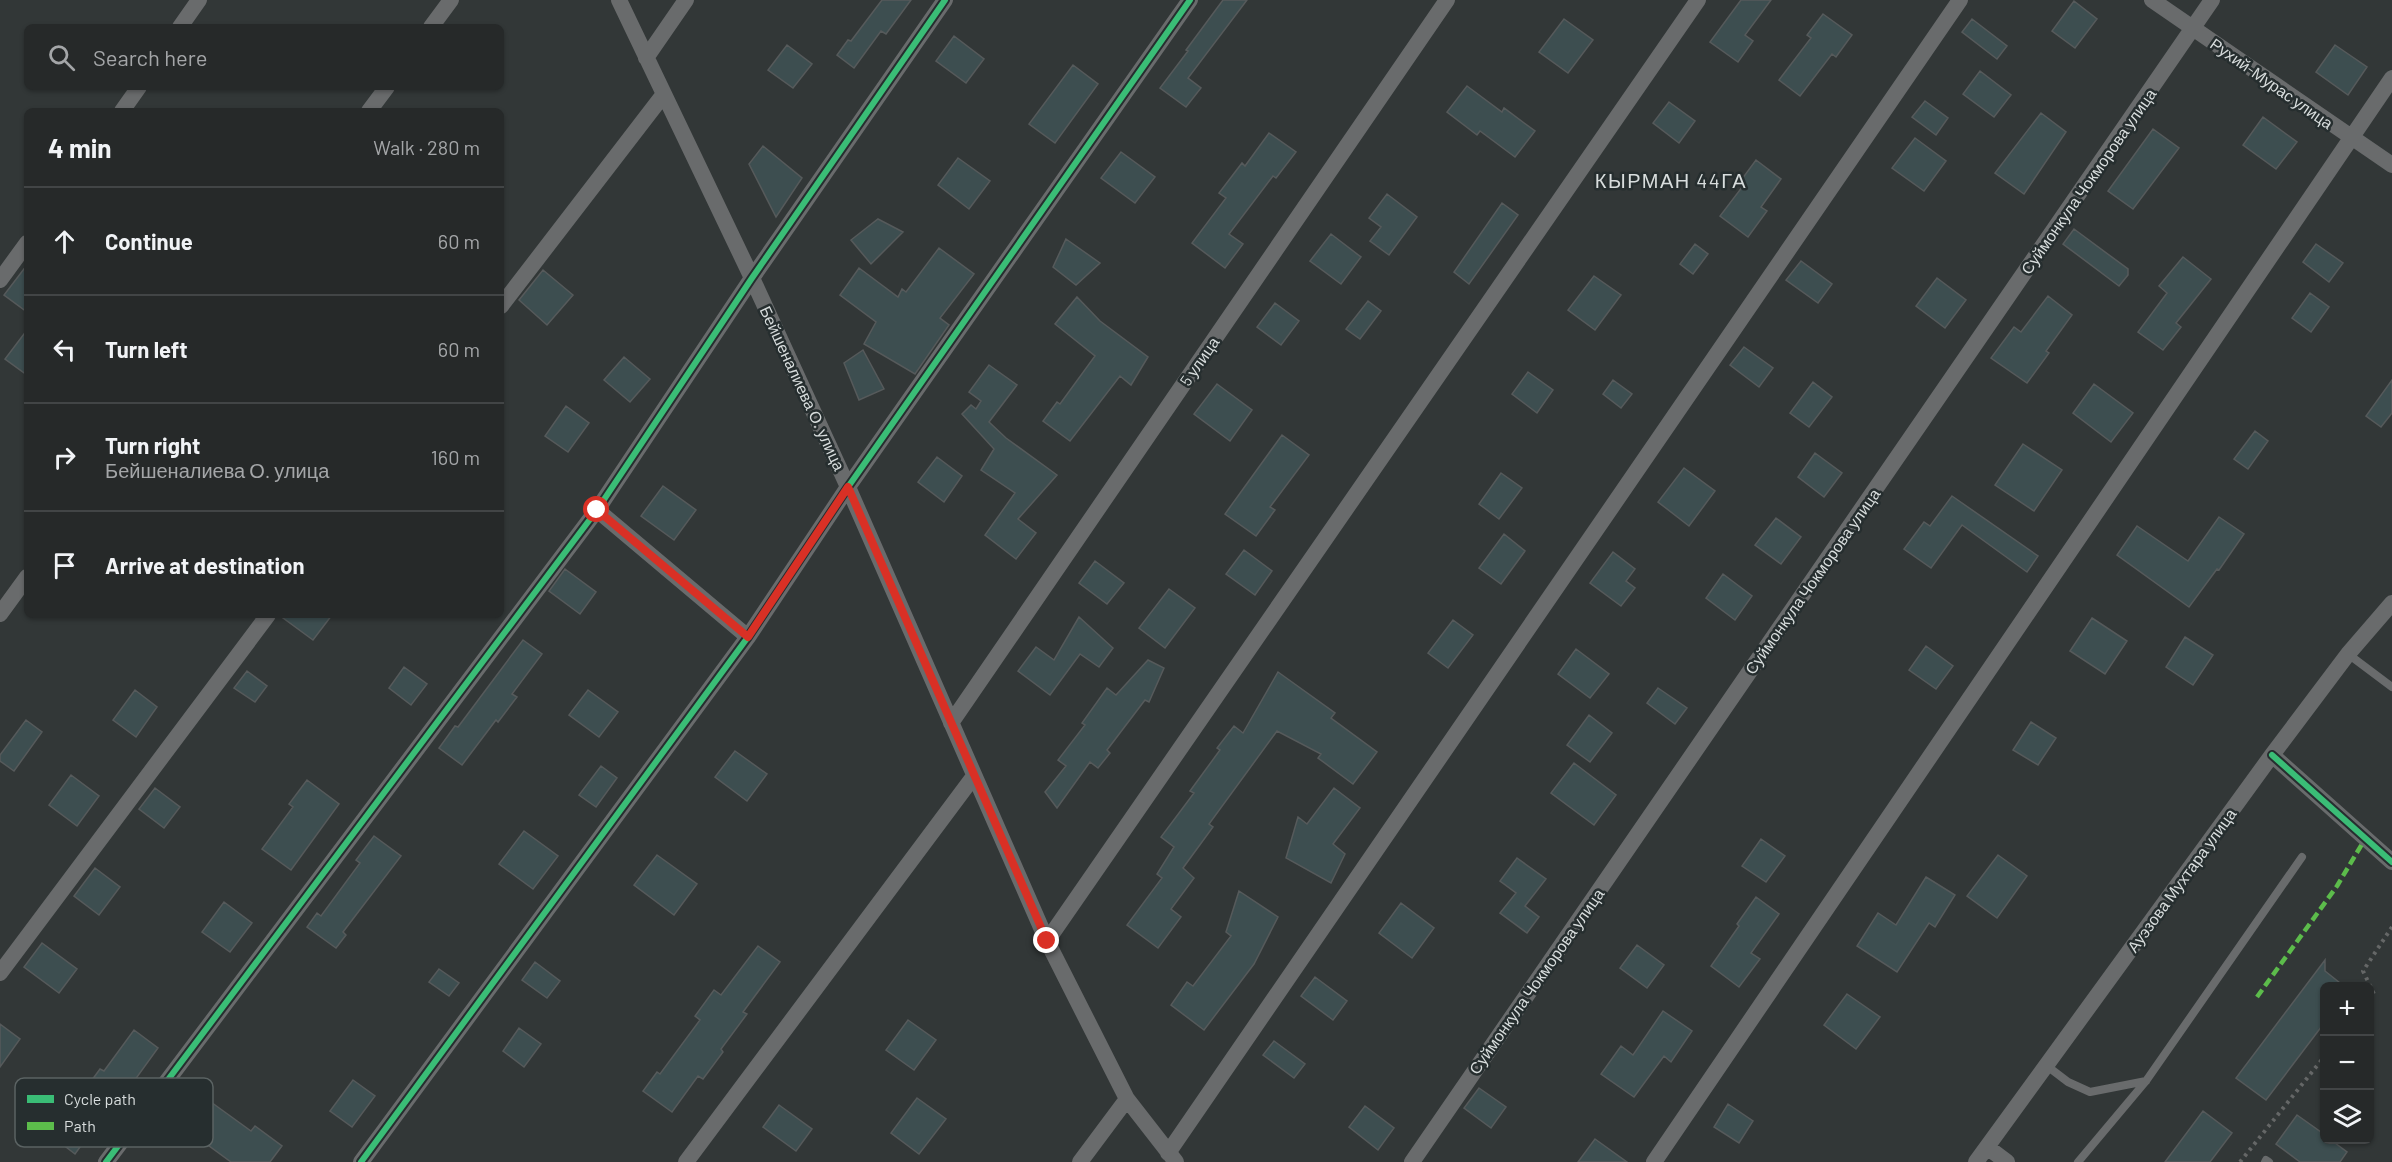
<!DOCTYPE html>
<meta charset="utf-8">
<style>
:root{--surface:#262929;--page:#2e3131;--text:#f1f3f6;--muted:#a4a6a8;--line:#424546}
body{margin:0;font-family:Barlow,sans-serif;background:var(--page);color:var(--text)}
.controls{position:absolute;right:18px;bottom:18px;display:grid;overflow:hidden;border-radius:9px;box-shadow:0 2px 4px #0004}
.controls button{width:54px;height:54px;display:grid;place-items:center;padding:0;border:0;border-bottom:2px solid var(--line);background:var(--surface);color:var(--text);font:30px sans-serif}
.stop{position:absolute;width:18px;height:18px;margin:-14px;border:4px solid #d93025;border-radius:50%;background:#fff}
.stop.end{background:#d93025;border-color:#fff;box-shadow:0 2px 6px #0008}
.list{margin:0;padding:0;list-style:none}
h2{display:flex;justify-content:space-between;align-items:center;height:78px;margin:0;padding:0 24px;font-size:26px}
h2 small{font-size:20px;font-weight:400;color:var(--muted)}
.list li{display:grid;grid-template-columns:39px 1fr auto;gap:18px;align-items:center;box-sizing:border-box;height:108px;padding:0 24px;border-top:2px solid var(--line)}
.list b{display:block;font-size:22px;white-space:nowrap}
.list p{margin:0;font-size:20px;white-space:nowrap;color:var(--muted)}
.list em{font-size:20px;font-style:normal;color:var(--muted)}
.icon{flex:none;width:33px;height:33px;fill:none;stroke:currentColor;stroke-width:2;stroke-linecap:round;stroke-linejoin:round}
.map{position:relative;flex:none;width:2392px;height:1162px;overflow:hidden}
.search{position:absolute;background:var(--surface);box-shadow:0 2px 4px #0004;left:24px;top:24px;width:480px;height:66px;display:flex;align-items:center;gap:15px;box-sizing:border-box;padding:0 21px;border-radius:9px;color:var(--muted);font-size:22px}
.panel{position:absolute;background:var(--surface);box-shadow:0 2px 4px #0004;left:24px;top:108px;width:480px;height:510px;border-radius:9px}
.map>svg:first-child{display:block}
</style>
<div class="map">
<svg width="2392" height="1162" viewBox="0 0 2392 1162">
<rect width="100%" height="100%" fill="#323737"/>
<path fill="#3d4e50" stroke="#565a5b" stroke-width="1.5" d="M882 0H911L886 34 881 31 854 68 837 55 848 40 851 41Z
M1223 0H1247L1188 78 1201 88 1186 107 1160 88 1188 51 1186 50Z
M1741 0H1771L1745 35 1753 41 1738 62 1710 42Z
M2074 1 2097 19 2075 48 2052 31Z
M1823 14 1852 35 1836 57 1832 54 1800 96 1779 80 1811 38 1807 35Z
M1564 19 1593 40 1568 73 1539 52Z
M1972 19 2007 46 1997 59 1962 32Z
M954 36 984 59 966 83 936 61Z
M787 45 812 64 793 88 768 70Z
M2335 45 2367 67 2348 95 2316 72Z
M1073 65 1098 84 1055 143 1029 124Z
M1980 71 2011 95 1994 117 1963 94Z
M1467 86 1502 112 1504 108 1535 131 1515 157 1480 131 1477 135 1447 112Z
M1925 101 1948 118 1936 135 1912 117Z
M1669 102 1695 121 1679 143 1653 123Z
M2041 113 2066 132 2024 194 1995 173Z
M2263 117 2297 142 2276 169 2243 145Z
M2153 129 2179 148 2133 209 2108 191Z
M1269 133 1296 152 1276 178 1273 176 1229 234 1243 244 1225 268 1192 243 1226 198 1219 193 1242 163 1245 166Z
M1915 138 1946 161 1924 191 1892 168Z
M763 146 802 178 776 217 749 164Z
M1121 152 1155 177 1135 203 1101 178Z
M958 158 990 181 969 209 938 185Z
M1756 160 1781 179 1761 207 1767 211 1748 237 1720 216 1743 186 1739 183Z
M1387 194 1417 217 1389 255 1370 241 1381 227 1369 218Z
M1502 203 1518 215 1469 284 1454 272Z
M878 219 903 232 871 264 851 240Z
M2074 229 2128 269V275L2119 286 2063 244Z
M1331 234 1361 257 1341 284 1310 261Z
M1066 239 1100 263 1076 285 1053 267Z
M1695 244 1708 254 1693 274 1680 264Z
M2316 244 2343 263 2329 282 2303 262Z
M939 248 974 274 940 318 949 325 915 374 864 344 876 322 840 295 859 268 898 297 902 289 906 292Z
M2183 257 2211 279 2176 323 2181 327 2163 350 2138 332 2167 293 2159 286Z
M1801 261 1832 284 1818 303 1786 280Z
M27 265V312L4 295Z
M543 270 573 295 547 325 519 300Z
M1594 276 1621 295 1595 330 1568 310Z
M1937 278 1966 300 1945 328 1916 306Z
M2310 293 2329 307 2311 332 2292 318Z
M2048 296 2072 315 2046 351 2049 353 2027 383 1991 358 2014 327 2021 332Z
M1077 297 1100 321 1148 357 1131 385 1120 376 1070 441 1043 421 1057 402 1060 404 1095 356 1055 324Z
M1368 301 1381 311 1360 339 1346 329Z
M1275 303 1299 321 1281 345 1257 327Z
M27 330V375L5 359Z
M1744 347 1773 368 1759 387 1730 365Z
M863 350 884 389 859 400 844 363Z
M624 357 650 379 630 402 604 380Z
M989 365 1017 385 989 422 1006 438 1057 475 1018 519 1036 533 1016 559 985 535 1015 493 981 470 994 449 962 414 971 405 976 409 981 401 969 392Z
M1528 372 1553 390 1537 413 1512 394Z
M1613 380 1632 394 1621 408 1603 394Z
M2392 380V413L2381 427 2366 416Z
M1813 382 1832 397 1809 427 1790 413Z
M1217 384 1252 410 1230 441 1194 414Z
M2094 384 2133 413 2111 442 2073 413Z
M566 406 589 423 568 452 545 436Z
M2255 431 2268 441 2248 469 2234 459Z
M1282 435 1309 455 1270 507 1275 510 1256 536 1225 514Z
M2023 444 2062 470 2034 511 1995 485Z
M1815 453 1842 473 1824 497 1798 477Z
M937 457 962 476 944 502 918 482Z
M1684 468 1715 491 1689 526 1658 502Z
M1501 473 1522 488 1499 519 1479 504Z
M663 486 696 510 674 540 641 516Z
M1952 496 2038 556 2027 572 1962 525 1931 568 1904 549 1924 522 1930 526Z
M2219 517 2244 534 2219 570 2217 569 2189 607 2117 555 2137 526 2188 561Z
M1776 518 1801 537 1781 564 1755 545Z
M1504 534 1525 551 1501 584 1479 568Z
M1244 550 1272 571 1255 595 1226 574Z
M1613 552 1635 569 1626 581 1635 588 1621 606 1590 583Z
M1095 561 1124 583 1107 604 1079 583Z
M565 569 596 592 580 614 549 591Z
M1723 574 1752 596 1735 620 1706 598Z
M1169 589 1195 608 1165 648 1139 628Z
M279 615H332L313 640Z
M1079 617 1113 648 1099 667 1080 654 1050 695 1018 671 1036 647 1054 660Z
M2092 618 2127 641 2105 674 2070 651Z
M1453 620 1473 635 1448 668 1428 653Z
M2185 637 2213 655 2193 685 2166 667Z
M523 640 542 654 512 694 517 697 498 722 496 720 462 765 439 748 455 726 458 727Z
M1926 646 1953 666 1936 689 1909 670Z
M1576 649 1609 674 1590 698 1558 674Z
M1148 660 1164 668 1149 702 1145 700 1107 750 1110 753 1098 768 1090 762 1057 808 1045 792 1066 766 1058 760 1085 725 1082 723 1107 688 1116 695Z
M404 667 427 684 411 705 389 688Z
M247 671 267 686 255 702 234 688Z
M1278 672 1335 713 1331 718 1377 752 1353 784 1318 758 1321 754 1277 731 1209 824 1213 827 1183 868 1194 878 1171 909 1181 917 1158 948 1127 925 1162 878 1157 874 1174 847 1161 837 1194 793 1190 791 1220 750 1217 748 1234 726 1243 733Z
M1658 688 1687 708 1675 724 1647 703Z
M135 690 157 707 136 737 113 720Z
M588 690 618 712 599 737 569 715Z
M1589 715 1612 733 1590 762 1567 745Z
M26 720 42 732 14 771 0 761V755Z
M2031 722 2056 738 2038 765 2013 750Z
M735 751 767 774 747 801 715 777Z
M1574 763 1616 795 1594 825 1551 793Z
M601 766 617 778 596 807 579 795Z
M71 775 99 796 77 826 49 805Z
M307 780 339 804 291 870 262 849 293 807 289 804Z
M155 788 180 807 164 828 139 809Z
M1334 788 1360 808 1333 844 1345 854 1331 883 1286 858 1298 817 1307 824Z
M524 831 558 856 533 889 499 864Z
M374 836 401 856 343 932 346 935 336 948 307 927 317 913 321 916 360 863 356 860Z
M1761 839 1785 856 1766 882 1742 866Z
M657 855 697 884 674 915 634 885Z
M1998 855 2027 876 1997 918 1967 896Z
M1517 858 1546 879 1525 906 1539 917 1527 933 1500 913 1516 893 1500 881Z
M95 868 120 887 99 915 74 896Z
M1926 877 1955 895 1935 927 1929 923 1897 972 1857 946 1878 913 1896 925Z
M1239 891 1278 917 1254 964 1204 1030 1171 1005 1187 982 1193 986 1231 936 1226 932Z
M1756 897 1779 914 1751 953 1760 959 1739 987 1711 966 1739 926 1737 924Z
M224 902 252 923 230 952 202 932Z
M1401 903 1434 928 1412 958 1379 933Z
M42 943 77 969 59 993 24 967Z
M1637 945 1664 965 1647 988 1620 968Z
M758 946 780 962 743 1012 747 1014 721 1049 723 1052 703 1079 698 1076 672 1112 643 1091 657 1072 660 1074 700 1020 695 1016 714 990 721 995Z
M2325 960V971L2345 987H2325V1022L2266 1100 2236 1078Z
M535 962 560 981 547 998 522 980Z
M439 969 459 983 449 996 429 982Z
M1315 977 1347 1001 1333 1020 1301 996Z
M1847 994 1880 1017 1856 1049 1824 1025Z
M1663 1011 1692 1031 1671 1062 1664 1056 1634 1097 1601 1074 1621 1046 1633 1055Z
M908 1020 936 1040 914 1070 886 1050Z
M0 1024 20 1039 0 1067Z
M519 1028 541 1044 524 1067 503 1051Z
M134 1030 158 1048 111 1113 107 1110 75 1154 48 1133 65 1110 68 1113 100 1069 104 1071Z
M1274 1041 1305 1064 1294 1078 1263 1055Z
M353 1080 375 1096 352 1127 330 1111Z
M1479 1088 1506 1107 1491 1128 1464 1108Z
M204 1097 251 1131 255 1126 282 1146 270 1162H231L182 1126Z
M917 1098 946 1119 919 1154 891 1133Z
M1728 1104 1753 1121 1739 1143 1714 1127Z
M779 1105 812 1129 796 1151 763 1127Z
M1365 1106 1394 1128 1378 1150 1349 1127Z
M2203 1111 2232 1133 2210 1162H2165Z
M2297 1115 2325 1135V1140H2331L2347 1152 2340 1162H2300L2276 1144Z
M1595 1139 1627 1162H1578Z"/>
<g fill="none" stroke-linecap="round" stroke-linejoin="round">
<path stroke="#656767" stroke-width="4" stroke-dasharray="3 4.5" stroke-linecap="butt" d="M2370 1000 2374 994 2363 971 2392 927
M2240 1162 2324 1057"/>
<path stroke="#696b6c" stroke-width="8" d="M2348 654 2392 687
M2047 1066 2068 1082 2090 1092 2146 1081
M2078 1162 2146 1081 2302 857
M2265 1162 2266 1160 2269 1162"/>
<path stroke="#696b6c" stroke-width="16" d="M619 0 752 278 848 487 1047 941 1127 1099 1176 1162
M2152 0 2392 165
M180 27 199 0
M431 27 451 0
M646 58 686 0
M122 111 139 87
M369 111 387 87
M0 280 27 243
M501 306 664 94
M597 510 748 637
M0 614 27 577
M951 723 1447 0
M2272 755 2392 862
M1047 941 1698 0
M0 973 268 615
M1987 1147 2007 1162
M1168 1153 1960 0
M106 1162 597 510 752 278 945 0
M361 1162 748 637 848 487 1190 0
M686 1162 974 776
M1080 1162 1127 1099
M1412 1162 2212 0
M1654 1162 2392 78
M1976 1162 2272 755 2348 654 2392 603"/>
<path stroke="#5cbc4b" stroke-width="4.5" stroke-dasharray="9 4.5" stroke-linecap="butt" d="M2257 997 2337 886 2365 839"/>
<g stroke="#262e2f" stroke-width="10">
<path id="cycleway" d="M2272 755 2392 862
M106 1162 597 510 752 278 945 0
M361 1162 748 637 848 487 1190 0"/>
</g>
<use href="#cycleway" stroke="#3abd76" stroke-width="6"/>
</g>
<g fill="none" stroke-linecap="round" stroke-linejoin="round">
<path stroke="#d93025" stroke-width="8" d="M597 510 748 637 848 487 1047 941"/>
</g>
<g text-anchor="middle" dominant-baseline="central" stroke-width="5" stroke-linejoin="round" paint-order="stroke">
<g font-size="16" fill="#d8dddd" stroke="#262e2f">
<text transform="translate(2272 83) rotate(35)">Рухий-Мурас улица</text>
<text transform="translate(2088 181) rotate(-55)">Суймонкула Чокморова улица</text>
<text transform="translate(1199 361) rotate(-55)">5 улица</text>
<text transform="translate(803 388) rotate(65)">Бейшеналиева О. улица</text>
<text transform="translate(1812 581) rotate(-55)">Суймонкула Чокморова улица</text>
<text transform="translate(2181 880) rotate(-54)">Ауэзова Мухтара улица</text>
<text transform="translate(1536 981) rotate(-55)">Суймонкула Чокморова улица</text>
</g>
<g font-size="20" letter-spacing="1.5" fill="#d8dddd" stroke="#262e2f">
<text x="1671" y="180">КЫРМАН 44ГА</text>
</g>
</g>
<rect x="15" y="1078" width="198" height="69" rx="9" fill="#262e2f" stroke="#5b6363" stroke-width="1.5"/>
<rect x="27" y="1095" width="27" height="8" fill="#3abd76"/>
<rect x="27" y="1122" width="27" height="8" fill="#5cbc4b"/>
<g font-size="16" fill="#d8dddd">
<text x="64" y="1105">Cycle path</text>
<text x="64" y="1132">Path</text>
</g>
</svg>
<div class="controls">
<button>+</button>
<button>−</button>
<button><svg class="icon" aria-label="layers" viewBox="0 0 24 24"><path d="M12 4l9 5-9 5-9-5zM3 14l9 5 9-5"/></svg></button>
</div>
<div class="stop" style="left:597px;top:510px"></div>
<div class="stop end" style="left:1047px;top:941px"></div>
<div class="search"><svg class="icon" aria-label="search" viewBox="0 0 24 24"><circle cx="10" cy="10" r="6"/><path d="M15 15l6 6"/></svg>Search here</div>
<section class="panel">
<h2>4 min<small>Walk · 280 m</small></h2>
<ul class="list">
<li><svg class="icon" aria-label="ahead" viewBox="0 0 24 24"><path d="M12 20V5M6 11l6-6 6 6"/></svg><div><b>Continue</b></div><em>60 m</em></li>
<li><svg class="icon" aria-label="left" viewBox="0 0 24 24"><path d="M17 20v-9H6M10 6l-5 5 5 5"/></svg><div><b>Turn left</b></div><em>60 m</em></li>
<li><svg class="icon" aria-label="right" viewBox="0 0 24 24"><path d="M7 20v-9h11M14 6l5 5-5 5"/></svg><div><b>Turn right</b><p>Бейшеналиева О. улица</p></div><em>160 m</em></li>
<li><svg class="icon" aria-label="arrive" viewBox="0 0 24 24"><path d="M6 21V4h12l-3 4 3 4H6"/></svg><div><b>Arrive at destination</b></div></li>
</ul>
</section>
</div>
